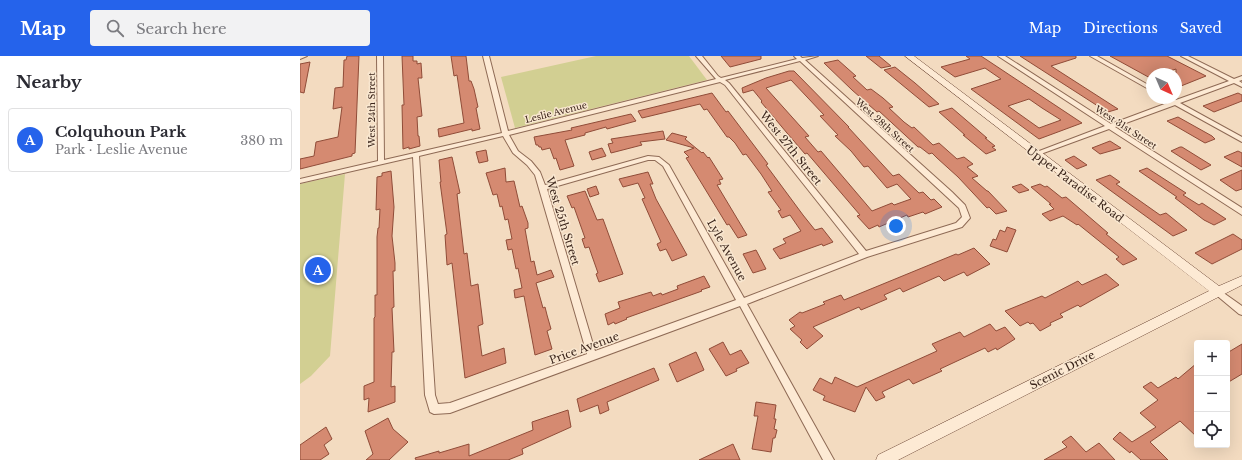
<!DOCTYPE html>
<meta charset="utf-8">
<style>
:root{--surface:#fff;--page:#f2f2f3;--text:#2b2b33;--muted:#7c7c81;--line:#e1e1e2;--accent:#2563eb}
body{margin:0;font-family:"Libre Baskerville",serif;background:var(--page);color:var(--text)}
.controls{position:absolute;right:12px;bottom:12px;display:grid;overflow:hidden;border-radius:4px;box-shadow:0 4px 16px #0002}
.controls button{width:36px;height:36px;display:grid;place-items:center;padding:0;border:0;border-bottom:1px solid var(--line);background:var(--surface);color:var(--text);font:20px sans-serif}
.compass{position:absolute;left:846px;top:12px;width:36px;height:36px;border-radius:50%;background:var(--surface);box-shadow:0 4px 16px #0002;rotate:136deg}
.you{position:absolute;left:596px;top:170px;width:14px;height:14px;margin:-10px;border:3px solid #fff;border-radius:50%;background:#1a73e8;box-shadow:0 0 0 6px #1a73e833}
.badge{display:grid;place-items:center;width:26px;height:26px;border-radius:50%;background:var(--accent);color:#fff;font-size:13px;font-weight:700}
.pin{position:absolute;translate:-50% -50%;border:2px solid #fff;box-shadow:0 1px 4px #0006}
.list{margin:0;padding:0;list-style:none}
h2{display:flex;justify-content:space-between;align-items:center;height:52px;margin:0;padding:0 16px;font-size:17px}
h2 small{font-size:13px;font-weight:400;color:var(--muted)}
.list li{display:grid;grid-template-columns:26px 1fr auto;gap:12px;align-items:center;box-sizing:border-box;height:64px;margin:0 8px 8px;padding:0 8px;border:1px solid var(--line);border-radius:4px}
.list b{display:block;font-size:15px;white-space:nowrap}
.list p{margin:0;font-size:13px;white-space:nowrap;color:var(--muted)}
.list em{font-size:13px;font-style:normal;color:var(--muted)}
.icon{flex:none;width:22px;height:22px;fill:none;stroke:currentColor;stroke-width:2;stroke-linecap:round;stroke-linejoin:round}
.map{position:relative;flex:none;width:942px;height:404px;overflow:hidden}
header{display:flex;align-items:center;gap:24px;box-sizing:border-box;height:56px;padding:0 20px;background:var(--accent);color:#fff}
header strong{font-size:19px}
nav{display:flex;gap:22px;margin-inline-start:auto;font-size:14px}
.search{width:280px;height:36px;background:var(--page);display:flex;align-items:center;gap:10px;box-sizing:border-box;padding:0 14px;border-radius:4px;color:var(--muted);font-size:15px}
main{display:flex}
aside{flex:1;background:var(--surface)}
.map>svg:first-child{display:block}
</style>
<header>
<strong>Map</strong>
<div class="search"><svg class="icon" aria-label="search" viewBox="0 0 24 24"><circle cx="10" cy="10" r="6"/><path d="M15 15l6 6"/></svg>Search here</div>
<nav><a>Map</a><a>Directions</a><a>Saved</a></nav>
</header>
<main>
<aside>
<h2>Nearby<small></small></h2>
<ul class="list">
<li><span class="badge">A</span><div><b>Colquhoun Park</b><p>Park · Leslie Avenue</p></div><em>380 m</em></li>
</ul>
</aside>
<div class="map">
<svg width="942" height="404" viewBox="0 0 942 404">
<rect width="100%" height="100%" fill="#f3dbc0"/>
<path fill="#d2cf92" d="M296 0H389L407 24 215 72 201 21Z
M45 118 30 300 11 320 0 328V128Z"/>
<path fill="#d58a71" stroke="#904c38" fill-rule="evenodd" d="M47 0H59L55 97 52 98V100L0 113V103L14 100 16 86 38 81 42 51 33 53 35 32 43 31 44 4H46Z
M102 0H113V5H117V8L121 7 122 22H118L122 60 117 61 118 80H119L120 90 109 93V91L103 93 102 49H104Z
M151 0H166L169 25H171L174 33 178 51 176 52 180 73 172 75V73L139 81 138 73 164 67 157 19 154 20Z
M421 0H461V3L430 11Z
M566 0H579L591 10 581 12Z
M666 0H681L782 67 739 83 671 33 701 23 685 12 655 21 641 11 670 3ZM729 43 742 52 761 64 739 72 708 50Z
M720 0H776V2L751 10 818 53 808 56 804 54Z
M810 0H867L906 20 876 32V13L861 18H852V23Z
M538 4 556 20 553 21 567 34 571 33 583 42 593 51 589 52 604 66 612 72 614 71 633 89 639 87 657 103 664 101 673 108 667 111 678 120 672 122 687 135H688L707 155 696 158 689 151 687 152 658 121 637 102 632 97 629 98 620 91H618L579 55 577 56 552 34 524 7Z
M10 6 4 37 0 36V8Z
M595 11 615 27 639 48 629 51 584 14Z
M489 15H494L549 71H548L593 120 599 118 619 137 623 136 631 144 634 143 642 151 625 158 623 156 608 161 607 159 579 171 578 169 569 173 557 160 560 159 507 97 505 98 487 77 461 46 462 45 453 34 443 37 442 32 466 22ZM491 24 524 59 520 60 538 79 535 80 551 95 564 111 568 110 587 132 597 128 611 143 594 149 592 147 572 155 521 95 518 96 505 81 509 80 466 32Z
M412 37 426 56 428 55 462 100 468 108 466 109 503 159 515 174 522 172 533 186 523 190 522 188 480 203 473 193 486 187 483 183 501 175 490 159 482 162 478 155 481 154 468 136 472 135 461 118 446 98 443 99 435 87 429 81H427L407 53 404 54 400 48 342 62 338 55Z
M938 37 942 39V45L914 56 903 50Z
M652 52 687 82H685L695 90 692 91 696 94 686 98 663 79H665L639 56Z
M331 58 336 65 307 73 306 71 285 77V79L265 84 274 110 260 114 256 102 254 103 250 92 242 94 241 91H239L238 89H236L234 81 272 74 271 72Z
M878 61 912 80 915 83 905 87 867 65Z
M363 75 365 83 340 86 342 89 311 97 308 88 313 87 311 83Z
M372 77 387 81 385 83 402 97 403 96 408 102 409 101 423 123 419 124 421 128 417 129 447 179 438 182 429 168 427 169 388 105 386 102 389 101 384 96 394 92 366 84Z
M810 85 821 92 800 98 792 92Z
M880 91H882L911 109 901 114 871 95Z
M302 92 306 100 292 104 289 96Z
M186 94 188 105 179 107 176 96Z
M938 95 942 97V111L924 101Z
M774 100 787 109 777 113 765 104Z
M152 101 160 137 157 138 164 198 167 197 171 230 178 228 183 268 178 270 182 300 204 292 206 307 165 322 152 207 147 209 145 179 147 178 140 126H141L139 104Z
M205 112 206 126 214 125 220 151 222 150 228 167V172L225 173 231 206 234 205 237 219 251 214 254 221 236 227 243 252 245 251 247 259 251 273 247 275 252 293 235 299 224 240 215 242 214 234 222 232 218 212 216 213 212 193 208 194 206 184 212 183 208 163 205 164 202 150 200 151 197 138 193 139 186 117Z
M847 112 886 137 883 139 899 149 902 147 926 163 914 169 904 164 875 142 877 141 839 115Z
M942 114V133L936 135 920 124Z
M91 115 94 151 92 180 95 207V215H93L94 251 92 252 94 296H92L91 331 95 330V346L68 356 69 342 64 344V330L74 326V262L75 261V239H77V181L78 172H79L80 153 76 154 77 121 82 120V117Z
M348 116 353 128H350L356 143 387 199 372 205 366 193 360 195 357 188 361 186 342 143 345 142 338 127 323 131 319 123Z
M810 119 820 126 816 128 860 159 866 157 887 174 873 180 796 124Z
M721 128 729 134 719 137 712 131Z
M740 128 745 131 747 130 762 142 766 141 808 177 806 178 837 203 823 209 816 203 819 201 778 168 777 169 763 160 750 165 742 158 754 153 749 148H751L731 131Z
M296 130 299 138 290 141 287 133Z
M285 135 297 164 303 163 323 218 299 226 296 218 298 217 292 200 289 191 285 192 282 183 285 182 274 151 272 152 267 140Z
M707 171 716 174 707 196 690 190 693 183 696 184 700 174 705 176Z
M933 178 942 184V193L912 208 895 197Z
M674 192 690 208 667 220 664 216 644 225 639 220 603 236 600 232 584 239 587 243 561 254 559 251 513 271 523 280 507 293 500 286 502 284 490 273 495 270 489 264 500 256 502 257 525 248 523 246 541 239 544 244 656 198 658 199Z
M456 194 466 213 453 217 443 198Z
M806 218 819 229 780 251 778 249 760 258 763 261 750 267 751 269 740 275 733 267 730 268 728 266 720 270 705 255 742 240 745 242 778 225 782 229Z
M404 220 410 231 401 234 402 235 326 262 327 263 315 268 314 266 308 269 305 258 320 252 318 246 351 236 353 240 361 237 362 239 378 233 377 230Z
M690 268 696 275 705 271 715 283 697 294 696 292 688 296 685 292 640 313 642 315 613 328 609 323 582 336 585 341 576 345 566 331 555 356 523 344 525 340 513 334 520 322 532 328 535 321 557 331 637 295 632 288 660 276 664 281Z
M423 286 430 299 441 294 449 307 436 313 437 315 426 320 409 293Z
M942 288V318L927 327V297Z
M396 296 404 314 377 326 369 308Z
M897 307V381L880 365 850 386 868 404H841L831 395 830 397 813 383 820 376 832 386 856 371 840 357 858 344 843 331 851 326 858 332 876 321 878 323Z
M354 312 359 324 307 346 309 354 300 358 298 349 280 356 277 343Z
M456 346 476 349 474 363H476L474 373 477 374 475 382H473L471 396 452 393 458 360H454Z
M268 354 271 371 222 393 223 398 208 404H116L115 402 139 395V397L169 388V400L233 374 232 366Z
M88 362 93 373 108 386 89 404H66L73 398 65 375Z
M26 371 32 383 24 389 29 398 20 404H0V389Z
M771 380 786 396 799 387 815 404H744L767 391 762 386Z
M433 388 440 404H399Z"/>
<g fill="none" stroke-linecap="round" stroke-linejoin="round">
<g stroke="#8e6a55" stroke-width="2">
<path id="street" d="M0 0H7L0 3Z
M77 0H83L84 104 202 77 183 0H189L208 75 416 23 396 0H402L418 20 421 22 497 3 494 0H500L502 2 518 0 505 4 652 136 665 149 670 162 662 171 567 201 447 248 534 404H523L440 250 150 357 134 358 130 356 125 339 113 101 0 127V123L78 105ZM500 5 646 140 659 152 662 161 656 167 566 195 429 27 425 24ZM420 26 425 29 559 198 444 242 369 109 359 101 348 100 245 129 240 116 231 105 218 95 209 79ZM203 80 213 97 227 109 235 119 287 298 150 347 138 348 135 339 119 100ZM348 104H355L363 110 436 244 295 295 247 133Z
M698 0H705L811 68 870 46 864 42H871L876 44 929 25 881 0H888L934 23 942 20V24L939 25 942 27V31L934 27 880 47 942 81V86L875 49 815 71 942 152V159L809 73 738 99H734V97L805 70Z
M790 0H797L852 31V35Z
M918 233 942 250V259L939 258 915 238 914 236 915 234Z"/>
</g>
<g stroke="#704b39" stroke-width="1">
<path id="secondary" d="M605 0H614L919 230 942 220V229L598 404H576L578 399 909 235Z"/>
</g>
<use href="#street" fill="#fdead4" fill-rule="evenodd"/>
<use href="#secondary" fill="#fdead4" fill-rule="evenodd"/>
</g>
<g text-anchor="middle" dominant-baseline="central" stroke-width="3" stroke-linejoin="round" paint-order="stroke">
<g font-size="9" fill="#3c261c" stroke="#f9e7d0">
<text transform="translate(71 54) rotate(-90)">West 24th Street</text>
<text transform="translate(256 56) rotate(-14)">Leslie Avenue</text>
<text transform="translate(585 69) rotate(42)">West 28th Street</text>
<text transform="translate(826 71) rotate(33)">West 31st Street</text>
</g>
<g font-size="11" fill="#3c261c" stroke="#f9e7d0">
<text transform="translate(491 92) rotate(51)">West 27th Street</text>
<text transform="translate(775 128) rotate(37)">Upper Paradise Road</text>
<text transform="translate(263 165) rotate(73)">West 25th Street</text>
<text transform="translate(427 194) rotate(61)">Lyle Avenue</text>
<text transform="translate(284 292) rotate(-20)">Price Avenue</text>
<text transform="translate(762 314) rotate(-27)">Scenic Drive</text>
</g>
</g>
</svg>
<div class="controls">
<button>+</button>
<button>−</button>
<button><svg class="icon" aria-label="locate" viewBox="0 0 24 24"><circle cx="12" cy="12" r="6"/><path d="M12 2v4M12 18v4M2 12h4M18 12h4"/></svg></button>
</div>
<svg class="compass" viewBox="-18 -18 36 36"><path d="M0-13l5 13h-10z" fill="#e53935"/><path d="M0 13l5-13h-10z" fill="#7c7c81"/></svg>
<div class="you"></div>
<div class="pin badge" style="left:18px;top:214px">A</div>
</div>
</main>
